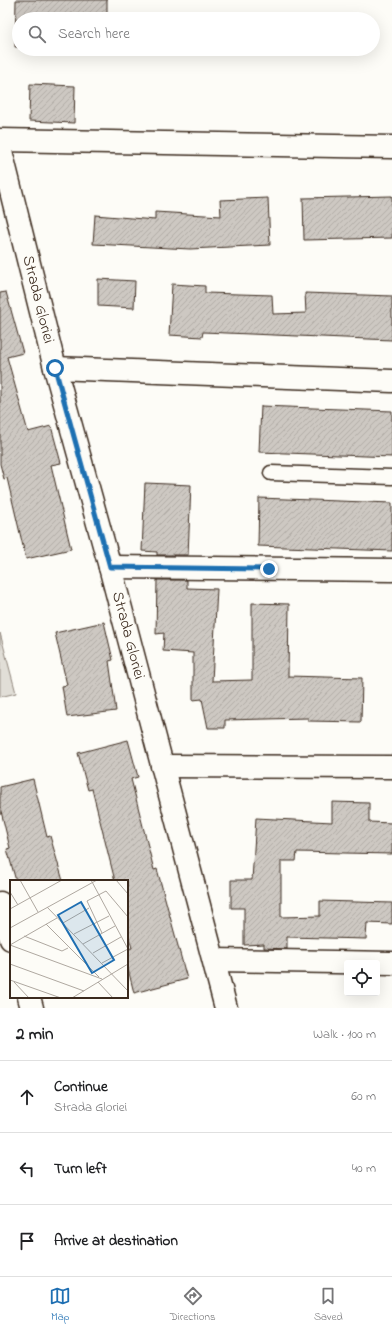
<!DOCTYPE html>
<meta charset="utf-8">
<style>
:root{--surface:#fff;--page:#f2f2f2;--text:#202124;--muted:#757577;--line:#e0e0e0;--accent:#1f6fb2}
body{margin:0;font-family:"Indie Flower",sans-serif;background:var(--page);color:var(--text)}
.controls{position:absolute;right:12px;bottom:12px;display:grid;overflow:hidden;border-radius:4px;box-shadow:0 4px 16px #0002}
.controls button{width:36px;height:36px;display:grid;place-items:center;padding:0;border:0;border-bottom:1px solid var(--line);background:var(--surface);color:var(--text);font:20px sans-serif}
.stop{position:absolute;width:12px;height:12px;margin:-9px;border:3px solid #1f6fb2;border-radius:50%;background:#fff}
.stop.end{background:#1f6fb2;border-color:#fff;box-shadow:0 1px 4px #0008}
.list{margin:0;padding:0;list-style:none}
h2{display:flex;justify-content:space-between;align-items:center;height:52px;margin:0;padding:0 16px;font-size:17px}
h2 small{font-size:13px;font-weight:400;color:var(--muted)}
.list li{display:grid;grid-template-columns:26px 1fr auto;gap:12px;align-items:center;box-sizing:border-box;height:72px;padding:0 16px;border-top:1px solid var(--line)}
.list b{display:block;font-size:15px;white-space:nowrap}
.list p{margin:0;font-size:13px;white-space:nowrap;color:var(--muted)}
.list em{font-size:13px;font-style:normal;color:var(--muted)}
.icon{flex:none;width:22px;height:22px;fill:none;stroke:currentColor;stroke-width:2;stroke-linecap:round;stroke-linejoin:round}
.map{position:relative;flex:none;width:392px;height:1008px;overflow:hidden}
.search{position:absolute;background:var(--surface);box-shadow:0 4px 16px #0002;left:12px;right:12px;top:12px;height:44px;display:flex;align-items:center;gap:10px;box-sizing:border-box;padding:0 14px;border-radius:22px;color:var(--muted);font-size:15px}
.sheet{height:268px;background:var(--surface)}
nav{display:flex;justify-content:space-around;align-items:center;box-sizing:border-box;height:56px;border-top:1px solid var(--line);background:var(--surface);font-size:11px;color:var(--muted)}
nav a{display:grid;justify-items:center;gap:2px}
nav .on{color:var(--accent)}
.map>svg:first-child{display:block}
</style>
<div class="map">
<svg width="392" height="1008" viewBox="0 0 392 1008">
<defs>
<pattern id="building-hatch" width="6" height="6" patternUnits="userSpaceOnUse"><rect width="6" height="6" fill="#cdc8c2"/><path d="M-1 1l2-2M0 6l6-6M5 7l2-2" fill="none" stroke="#b1aca6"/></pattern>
</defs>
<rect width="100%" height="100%" fill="#fdfcf7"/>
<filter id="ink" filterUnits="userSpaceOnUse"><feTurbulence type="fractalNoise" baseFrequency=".025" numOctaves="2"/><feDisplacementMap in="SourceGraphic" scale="8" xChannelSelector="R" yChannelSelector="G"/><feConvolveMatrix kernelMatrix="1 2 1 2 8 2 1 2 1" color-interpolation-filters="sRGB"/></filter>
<g filter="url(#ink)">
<path fill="#e1ded7" stroke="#8e847a" d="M0 633 16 693 0 697Z"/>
<path fill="url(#building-hatch)" stroke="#3b2a1e" d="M16 0H107V19H19V47H15Z
M30 84 75 86 74 123 29 121Z
M392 196V238L304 240 303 198Z
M268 198 270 245 190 249 93 244 95 215 155 220V212L221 216 220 200Z
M98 279 135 281 134 308 98 306Z
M172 284 205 286V293L272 295 273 314 306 313 305 293 392 296V340L203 332 202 337 169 335Z
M6 292 23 353 7 357 28 432 51 426 61 463 51 465 71 549 26 559 7 478 4 479 0 464V293Z
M261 406 392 411V457L259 452Z
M145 483 191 485 188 555H157V552L142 551Z
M259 498 392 503V551L258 546Z
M157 580H187V588L217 589 212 681 252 680V603L289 604 288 676 362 678 361 722 308 721V718L225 720V728H208L202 699 193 700V653L163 651 164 633 156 634Z
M104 622 113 660 109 661 116 711 67 717 62 686 67 685 55 633Z
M128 740 138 777 131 779 154 870 157 869 187 979 134 993 127 965V949L132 948 127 931V881H115L92 789 88 790 78 753Z
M33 779 47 837 50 836 63 881H16L7 849 10 848 0 807V787Z
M332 802 369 803V822L392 823V854L297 852 296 861H281V917L320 916V901L392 903V924L367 923 366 939 287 937V949L264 948V944L244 945V908H231V880H252L256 818 332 822Z"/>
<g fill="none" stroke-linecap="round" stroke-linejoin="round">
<g stroke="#3b2a1e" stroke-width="17">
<path id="lane" d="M271 473 392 477"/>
</g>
<g stroke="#3b2a1e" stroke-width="25">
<g id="street">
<path d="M0 140 392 147"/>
<path id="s1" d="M0 147 55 368 110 567 226 1008"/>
<path d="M55 368 392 381"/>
<path d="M110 567 392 570"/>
<path d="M162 766 392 767"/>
<path d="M0 903 11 939"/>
<path d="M214 960 392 963"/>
<path d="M29 997 32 1008"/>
</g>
</g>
<use href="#lane" stroke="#fdfcf7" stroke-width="14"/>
<use href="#street" stroke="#fdfcf7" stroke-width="22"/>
</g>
</g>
<g fill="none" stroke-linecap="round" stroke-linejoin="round" filter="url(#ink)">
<path stroke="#1f6fb2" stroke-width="5" d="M55 368 110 567 269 569"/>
</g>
<g text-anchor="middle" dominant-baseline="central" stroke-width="3" stroke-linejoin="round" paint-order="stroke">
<g font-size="16" fill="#3b2a1e" stroke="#fdfcf7">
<text stroke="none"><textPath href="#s1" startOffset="157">Strada Gloriei</textPath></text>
<text stroke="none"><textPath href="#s1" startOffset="505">Strada Gloriei</textPath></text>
</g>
</g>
<g transform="translate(10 880)">
<rect width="118" height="118" fill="#fdfcf7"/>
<path fill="none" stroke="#afa8a0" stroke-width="1" d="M10 0 28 32M81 0 118 69 92 83M106 0 118 14M0 12 8 25M37 27 118 111M0 29 52 0M53 43 79 28M36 44 89 97M0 48 87 0M92 53 77 21 96 11 118 37M64 54 99 36M14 56 52 71 58 68M73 64 105 46M0 65 92 99M0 65 47 38M83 73 111 57M0 84 74 111M0 100 51 118M4 102 19 118M88 102 103 118M62 118 118 84"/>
<path fill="#1f6fb2" fill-opacity="0.15" stroke="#1f6fb2" stroke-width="2" d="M71 22 104 80 82 93 48 35Z"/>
<rect width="118" height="118" fill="none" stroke="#3b2a1e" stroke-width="2"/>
</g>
</svg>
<div class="controls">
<button><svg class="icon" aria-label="locate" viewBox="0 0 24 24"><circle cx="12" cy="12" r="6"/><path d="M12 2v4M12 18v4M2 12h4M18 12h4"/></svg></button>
</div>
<div class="stop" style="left:55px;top:368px"></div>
<div class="stop end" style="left:269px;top:569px"></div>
<div class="search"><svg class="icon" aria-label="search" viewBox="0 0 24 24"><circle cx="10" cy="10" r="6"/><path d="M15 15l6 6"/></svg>Search here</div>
</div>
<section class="sheet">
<h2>2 min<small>Walk · 100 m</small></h2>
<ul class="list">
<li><svg class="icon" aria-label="ahead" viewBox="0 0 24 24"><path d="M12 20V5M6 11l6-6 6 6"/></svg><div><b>Continue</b><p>Strada Gloriei</p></div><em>60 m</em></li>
<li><svg class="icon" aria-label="left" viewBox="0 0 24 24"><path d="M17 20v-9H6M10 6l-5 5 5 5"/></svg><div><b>Turn left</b></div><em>40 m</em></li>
<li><svg class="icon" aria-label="arrive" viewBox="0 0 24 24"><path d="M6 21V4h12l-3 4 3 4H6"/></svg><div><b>Arrive at destination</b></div></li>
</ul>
</section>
<nav>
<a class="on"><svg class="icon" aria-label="map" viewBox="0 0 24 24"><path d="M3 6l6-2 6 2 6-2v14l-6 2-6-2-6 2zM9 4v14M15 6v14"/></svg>Map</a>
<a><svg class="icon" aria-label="directions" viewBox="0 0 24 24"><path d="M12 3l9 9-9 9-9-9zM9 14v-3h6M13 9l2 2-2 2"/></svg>Directions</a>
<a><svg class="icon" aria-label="saved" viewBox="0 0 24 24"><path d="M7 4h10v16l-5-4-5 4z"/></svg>Saved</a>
</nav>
